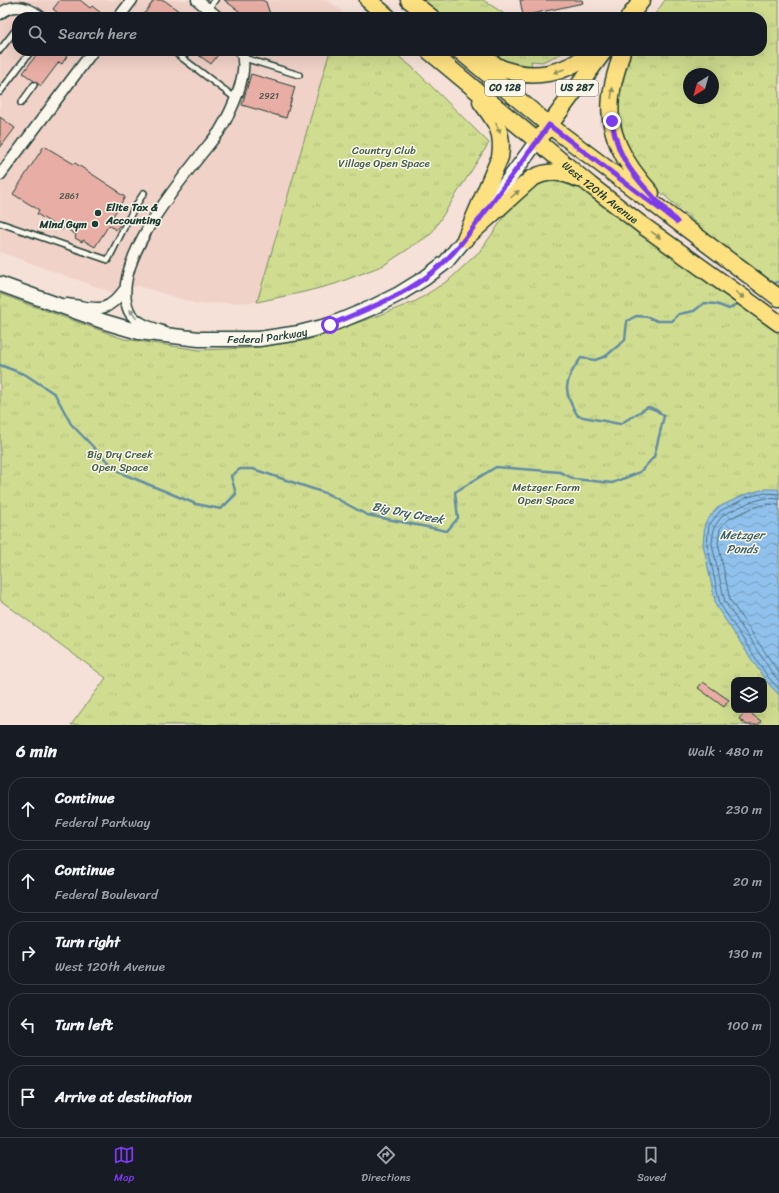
<!DOCTYPE html>
<meta charset="utf-8">
<style>
:root{--surface:#171b24;--page:#242831;--text:#f1f3f6;--muted:#9ea1a6;--line:#363941;--accent:#7c3aed}
body{margin:0;font-family:Sriracha,sans-serif;background:var(--page);color:var(--text)}
.controls{position:absolute;right:12px;bottom:12px;display:grid;overflow:hidden;border-radius:8px;box-shadow:0 4px 16px #0002}
.controls button{width:36px;height:36px;display:grid;place-items:center;padding:0;border:0;border-bottom:1px solid var(--line);background:var(--surface);color:var(--text);font:20px sans-serif}
.compass{position:absolute;left:683px;top:68px;width:36px;height:36px;border-radius:50%;background:var(--surface);box-shadow:0 4px 16px #0002;rotate:217deg}
.stop{position:absolute;width:12px;height:12px;margin:-9px;border:3px solid #7c3aed;border-radius:50%;background:#fff}
.stop.end{background:#7c3aed;border-color:#fff;box-shadow:0 1px 4px #0008}
.list{margin:0;padding:0;list-style:none}
h2{display:flex;justify-content:space-between;align-items:center;height:52px;margin:0;padding:0 16px;font-size:17px}
h2 small{font-size:13px;font-weight:400;color:var(--muted)}
.list li{display:grid;grid-template-columns:26px 1fr auto;gap:12px;align-items:center;box-sizing:border-box;height:64px;margin:0 8px 8px;padding:0 8px;border:1px solid var(--line);border-radius:16px}
.list b{display:block;font-size:15px;white-space:nowrap}
.list p{margin:0;font-size:13px;white-space:nowrap;color:var(--muted)}
.list em{font-size:13px;font-style:normal;color:var(--muted)}
.icon{flex:none;width:22px;height:22px;fill:none;stroke:currentColor;stroke-width:2;stroke-linecap:round;stroke-linejoin:round}
.map{position:relative;flex:none;width:779px;height:725px;overflow:hidden}
.search{position:absolute;background:var(--surface);box-shadow:0 4px 16px #0002;left:12px;right:12px;top:12px;height:44px;display:flex;align-items:center;gap:10px;box-sizing:border-box;padding:0 14px;border-radius:16px;color:var(--muted);font-size:15px}
.sheet{height:412px;background:var(--surface)}
nav{display:flex;justify-content:space-around;align-items:center;box-sizing:border-box;height:56px;border-top:1px solid var(--line);background:var(--surface);font-size:11px;color:var(--muted)}
nav a{display:grid;justify-items:center;gap:2px}
nav .on{color:var(--accent)}
.map>svg:first-child{display:block}
</style>
<div class="map">
<svg width="779" height="725" viewBox="0 0 779 725">
<defs>
<pattern id="grass-tufts" width="24" height="20" patternUnits="userSpaceOnUse"><rect width="24" height="20" fill="#d0dd90"/><path d="M3 7l-1-3M5 7V3M7 7l1-3M15 17l-1-3M17 17v-4M19 17l1-3" fill="none" stroke="#b2bf7d"/></pattern>
<pattern id="water-waves" width="16" height="10" patternUnits="userSpaceOnUse"><rect width="16" height="10" fill="#90c1ec"/><path d="M0 5q4-4 8 0t8 0" fill="none" stroke="#759ec0"/></pattern>
</defs>
<rect width="100%" height="100%" fill="#f5e1d7"/>
<filter id="ink" filterUnits="userSpaceOnUse"><feTurbulence type="fractalNoise" baseFrequency=".025" numOctaves="2"/><feDisplacementMap in="SourceGraphic" scale="8" xChannelSelector="R" yChannelSelector="G"/><feConvolveMatrix kernelMatrix="1 2 1 2 8 2 1 2 1" color-interpolation-filters="sRGB"/></filter>
<g filter="url(#ink)">
<path fill="#f1d2c8" d="M0 0H327L342 11 340 17H17V51H330L257 302 198 304 138 286 114 293 0 252Z"/>
<path fill="url(#grass-tufts)" stroke="#788d62" fill-rule="evenodd" d="M419 0H483L509 17H440Z
M665 0H779V288L723 247 648 181 633 164 615 115 620 75 631 51H762V17H653ZM689 74H713V98H689Z
M330 51H392L412 67 489 143 431 234 384 265 335 284 304 292 257 302Z
M484 51H567L542 62 531 61 533 70 517 68Z
M551 164 707 283 779 334V725H71L106 678 0 600V294L124 339 200 350 250 348 307 340 380 315 416 301 449 280 481 250 538 168ZM734 680H764V710H734Z"/>
<path fill="url(#water-waves)" stroke="#638ca2" d="M765 489H777L779 491V695L766 681 716 606 703 544 705 523 717 508 746 494Z"/>
<g fill="none" stroke-linecap="round" stroke-linejoin="round">
<path stroke="#4c727e" stroke-width="1" d="M779 494 765 493 748 497 720 511 709 525 707 544 720 604 768 677 779 689
M779 499 766 498 750 502 723 515 714 527 712 544 725 602 773 674 779 681
M779 505 766 504 752 508 727 520 720 529 718 543 730 600 779 673"/>
<path stroke="#638ca2" stroke-width="2.5" d="M771 285 779 281
M0 365 26 375 55 394 71 424 104 458 121 473 196 504 221 509 236 494 231 476 240 469H253L328 494 367 515 447 531 458 518 455 492 496 467 560 472 574 479 612 483 640 472 654 457 664 416 656 410 648 407 620 424 578 416C562 392 564 380 581 358L595 360 606 356 625 340 627 321 636 316 648 317 657 321H672L679 314 694 311 704 303 716 304 729 309 741 302"/>
</g>
<path fill="#e8aea5" stroke="#1f3d34" d="M60 0H80L90 8 92 6 101 13 98 17H63L53 9Z
M154 0H164L187 17H148L144 14Z
M224 0H262L266 2 271 17H247Z
M520 0H582L583 3 523 16Z
M39 51H61L67 56 62 64 59 62 41 86 23 73Z
M193 51H221L211 64Z
M251 74 295 87 286 118 242 105Z
M0 117 15 128 0 148Z
M44 146 74 164 75 163 118 191 117 192 125 197 113 216 122 222 116 230 109 225 95 247 83 240 82 242 75 238 76 235 64 227 62 230 37 214 39 210 13 194Z
M703 682 729 700 724 707 698 688Z
M746 710 761 721 758 725H747L739 719Z"/>
<g fill="none" stroke-linecap="round" stroke-linejoin="round">
<g stroke="#1f3d34" stroke-width="8">
<path id="service" d="M208 9 215 0
M0 50 17 28
M173 51 235 98
M244 58 299 75
M0 92 31 51
M21 103 34 85
M0 223 108 260C121 236 128 215 144 193"/>
</g>
<g stroke="#1f3d34" stroke-width="13">
<path id="minor" d="M197 0 218 17
M0 14C14 2 28 7 41 17
M119 17 132 0
M0 175 93 51
M67 304C97 308 105 316 125 289
M162 331C150 327 135 323 129 311 107 262 190 169 219 132 231 112 250 74 241 51"/>
</g>
<g stroke="#1f3d34" stroke-width="17">
<g id="secondary">
<path id="s1" d="M0 284 105 322 139 332 199 339H259L299 333 330 325 371 308 399 294 425 278 446 262 465 239 537 141"/>
</g>
</g>
<g stroke="#1f3d34" stroke-width="19">
<g id="primary">
<path d="M368 0 388 17"/>
<path d="M409 0 431 17"/>
<path d="M629 17 642 0"/>
<path id="s2" d="M429 51 590 185 642 225 779 323"/>
<path d="M460 51 549 125 779 298"/>
<path d="M475 51C483 57 492 64 501 68 532 81 567 74 592 51"/>
<path d="M622 51C619 64 614 77 612 90 604 131 625 164 651 193"/>
<path d="M543 134 604 51"/>
<path d="M469 235 531 179C547 170 561 171 578 179"/>
<path d="M465 239 500 157C504 132 496 122 481 102"/>
</g>
</g>
<use href="#service" stroke="#fbf7ec" stroke-width="5"/>
<use href="#minor" stroke="#fbf7ec" stroke-width="10"/>
<use href="#secondary" stroke="#fbf7ec" stroke-width="14"/>
<use href="#primary" stroke="#fde080" stroke-width="16"/>
</g>
<defs><path id="oneway-solid" d="M-6-.8H1V-3.2L6.5 0L1 3.2V.8H-6Z"/></defs>
<g fill="#8e8e5a">
<use href="#oneway-solid" transform="translate(559 71) rotate(161)"/>
<use href="#oneway-solid" transform="translate(612 93) rotate(-82)"/>
<use href="#oneway-solid" transform="translate(498 128) rotate(67)"/>
<use href="#oneway-solid" transform="translate(515 194) rotate(-42)"/>
<use href="#oneway-solid" transform="translate(656 235) rotate(36)"/>
<use href="#oneway-solid" transform="translate(740 295) rotate(36)"/>
</g>
<use fill="#8d9a90" href="#oneway-solid" transform="translate(133 314) rotate(-125)"/>
</g>
<g fill="none" stroke-linecap="round" stroke-linejoin="round" filter="url(#ink)">
<path stroke="#7c3aed" stroke-width="5" d="M330 325C362 311 396 299 425 278 451 260 469 233 488 208 508 180 529 153 549 125L677 222C659 202 636 182 623 157 617 146 614 133 612 121"/>
</g>
<g fill="#1f3d34" stroke="#fbf7ec" stroke-width="1.5">
<circle cx="98" cy="213" r="4"/>
<circle cx="95" cy="224" r="4"/>
</g>
<g text-anchor="middle" dominant-baseline="central" stroke-width="3" stroke-linejoin="round" paint-order="stroke">
<g font-size="9" fill="#515950">
<text x="269" y="96">2921</text>
<text x="69" y="196">2861</text>
</g>
<g fill="#fbf7ec" stroke="#61756b" stroke-width="1">
<rect x="485" y="80" width="40" height="16" rx="3"/>
<rect x="556" y="80" width="42" height="16" rx="3"/>
</g>
<g font-size="10" font-weight="bold" fill="#1f3d34">
<text x="505" y="88">CO 128</text>
<text x="577" y="88">US 287</text>
</g>
<g font-size="11" fill="#425d46" stroke="#fbf7ec">
<text x="384" y="150">Country Club<tspan x="384" dy="13">Village Open Space</tspan></text>
<text x="120" y="454">Big Dry Creek<tspan x="120" dy="13">Open Space</tspan></text>
<text x="546" y="487">Metzger Farm<tspan x="546" dy="13">Open Space</tspan></text>
</g>
<g font-size="11" fill="#1f3d34" stroke="#fbf7ec">
<text stroke="none"><textPath href="#s2" startOffset="222">West 120th Avenue</textPath></text>
<text stroke="none"><textPath href="#s1" startOffset="276">Federal Parkway</textPath></text>
</g>
<g font-size="11" font-weight="bold" fill="#1f3d34" stroke="#fbf7ec" text-anchor="start">
<text x="106" y="207">Elite Tax &amp;<tspan x="106" dy="13">Accounting</tspan></text>
<text x="87" y="224" text-anchor="end">Mind Gym</text>
</g>
<g font-size="12" font-style="italic" fill="#3b5e62" stroke="#fbf7ec">
<text transform="translate(408 513) rotate(11)">Big Dry Creek</text>
<text x="742" y="535">Metzger<tspan x="742" dy="14">Ponds</tspan></text>
</g>
</g>
</svg>
<div class="controls">
<button><svg class="icon" aria-label="layers" viewBox="0 0 24 24"><path d="M12 4l9 5-9 5-9-5zM3 14l9 5 9-5"/></svg></button>
</div>
<svg class="compass" viewBox="-18 -18 36 36"><path d="M0-13l5 13h-10z" fill="#e53935"/><path d="M0 13l5-13h-10z" fill="#9ea1a6"/></svg>
<div class="stop" style="left:330px;top:325px"></div>
<div class="stop end" style="left:612px;top:121px"></div>
<div class="search"><svg class="icon" aria-label="search" viewBox="0 0 24 24"><circle cx="10" cy="10" r="6"/><path d="M15 15l6 6"/></svg>Search here</div>
</div>
<section class="sheet">
<h2>6 min<small>Walk · 480 m</small></h2>
<ul class="list">
<li><svg class="icon" aria-label="ahead" viewBox="0 0 24 24"><path d="M12 20V5M6 11l6-6 6 6"/></svg><div><b>Continue</b><p>Federal Parkway</p></div><em>230 m</em></li>
<li><svg class="icon" aria-label="ahead" viewBox="0 0 24 24"><path d="M12 20V5M6 11l6-6 6 6"/></svg><div><b>Continue</b><p>Federal Boulevard</p></div><em>20 m</em></li>
<li><svg class="icon" aria-label="right" viewBox="0 0 24 24"><path d="M7 20v-9h11M14 6l5 5-5 5"/></svg><div><b>Turn right</b><p>West 120th Avenue</p></div><em>130 m</em></li>
<li><svg class="icon" aria-label="left" viewBox="0 0 24 24"><path d="M17 20v-9H6M10 6l-5 5 5 5"/></svg><div><b>Turn left</b></div><em>100 m</em></li>
<li><svg class="icon" aria-label="arrive" viewBox="0 0 24 24"><path d="M6 21V4h12l-3 4 3 4H6"/></svg><div><b>Arrive at destination</b></div></li>
</ul>
</section>
<nav>
<a class="on"><svg class="icon" aria-label="map" viewBox="0 0 24 24"><path d="M3 6l6-2 6 2 6-2v14l-6 2-6-2-6 2zM9 4v14M15 6v14"/></svg>Map</a>
<a><svg class="icon" aria-label="directions" viewBox="0 0 24 24"><path d="M12 3l9 9-9 9-9-9zM9 14v-3h6M13 9l2 2-2 2"/></svg>Directions</a>
<a><svg class="icon" aria-label="saved" viewBox="0 0 24 24"><path d="M7 4h10v16l-5-4-5 4z"/></svg>Saved</a>
</nav>
